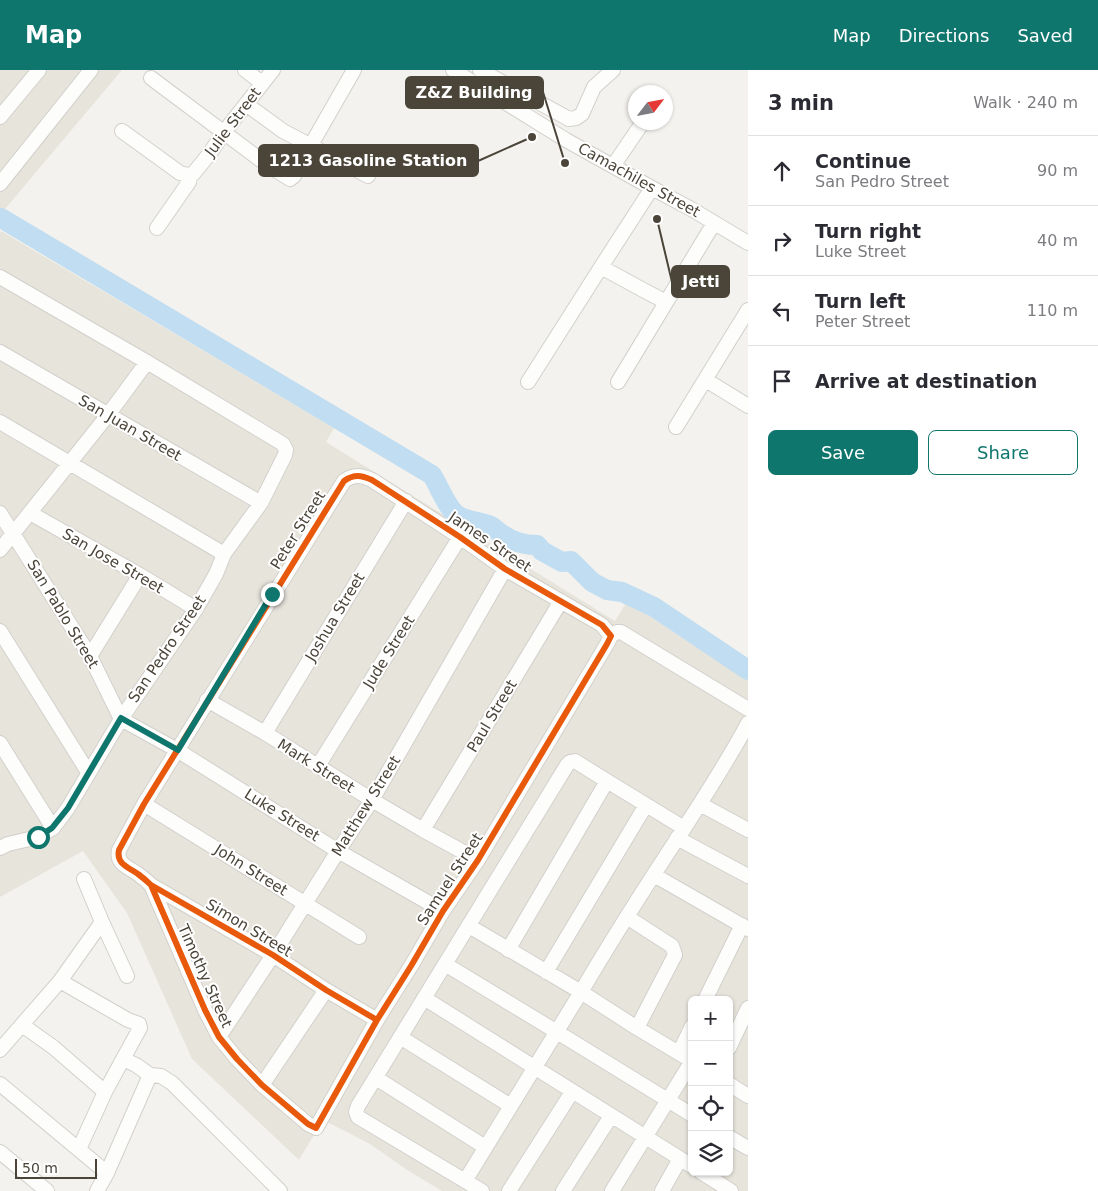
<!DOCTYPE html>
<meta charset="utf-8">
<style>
:root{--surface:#fff;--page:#f2f2f3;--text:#2b2b33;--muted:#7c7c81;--line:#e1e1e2;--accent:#0f766e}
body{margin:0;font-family:"DejaVu Sans",sans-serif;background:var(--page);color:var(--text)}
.controls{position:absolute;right:15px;bottom:15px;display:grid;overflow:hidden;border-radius:8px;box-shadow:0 1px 4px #0004}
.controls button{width:45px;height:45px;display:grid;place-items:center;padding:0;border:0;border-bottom:1px solid var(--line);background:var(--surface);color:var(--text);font:25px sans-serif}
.compass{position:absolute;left:628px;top:15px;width:45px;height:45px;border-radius:50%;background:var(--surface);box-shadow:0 1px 4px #0004;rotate:58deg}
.scale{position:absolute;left:15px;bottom:12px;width:82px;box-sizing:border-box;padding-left:5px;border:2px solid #4b4439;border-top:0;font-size:14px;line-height:18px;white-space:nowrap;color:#4b4439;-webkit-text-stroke:4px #fff;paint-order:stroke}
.stop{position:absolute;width:15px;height:15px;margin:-11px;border:4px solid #0f766e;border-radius:50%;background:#fff}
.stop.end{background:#0f766e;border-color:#fff;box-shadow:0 1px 5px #0008}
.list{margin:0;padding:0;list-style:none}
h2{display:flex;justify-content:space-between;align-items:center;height:65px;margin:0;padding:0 20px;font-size:21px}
h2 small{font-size:16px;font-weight:400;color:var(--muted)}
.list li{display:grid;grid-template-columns:32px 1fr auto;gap:15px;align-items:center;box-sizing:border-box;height:70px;padding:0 20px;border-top:1px solid var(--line)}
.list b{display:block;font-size:19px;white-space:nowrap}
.list p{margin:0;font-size:16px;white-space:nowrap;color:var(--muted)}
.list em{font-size:16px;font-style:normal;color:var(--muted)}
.actions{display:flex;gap:10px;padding:15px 20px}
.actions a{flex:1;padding:11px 0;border:1px solid var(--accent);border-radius:8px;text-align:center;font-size:18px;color:var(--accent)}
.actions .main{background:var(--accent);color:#fff}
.icon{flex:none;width:28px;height:28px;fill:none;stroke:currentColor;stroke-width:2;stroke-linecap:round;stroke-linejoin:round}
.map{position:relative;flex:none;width:748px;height:1121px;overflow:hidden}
header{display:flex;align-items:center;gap:30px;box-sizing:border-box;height:70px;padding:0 25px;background:var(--accent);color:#fff}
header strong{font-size:24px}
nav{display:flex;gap:28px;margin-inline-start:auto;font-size:18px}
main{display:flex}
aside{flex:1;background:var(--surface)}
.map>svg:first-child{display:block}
</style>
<header>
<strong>Map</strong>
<nav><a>Map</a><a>Directions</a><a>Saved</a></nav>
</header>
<main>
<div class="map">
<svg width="748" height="1121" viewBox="0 0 748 1121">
<rect width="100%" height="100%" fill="#f4f2ee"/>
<path fill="#e7e4dc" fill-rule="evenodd" d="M0 0H122L0 145Z
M1 161 334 358 326 372 615 551 627 531 693 575 748 610V1121H442L407 1100 370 1074 323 1050 299 1090 192 989 127 843 83 781 0 827V163ZM692 930H729V1102H692Z"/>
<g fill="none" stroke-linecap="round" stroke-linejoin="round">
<path stroke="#c0ddf1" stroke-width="20" d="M0 149 1 148 432 405C439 416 447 438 457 445 467 452 480 451 491 456 495 458 499 463 503 465 513 472 525 475 537 475L542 481 562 492 571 491 592 512 607 520 622 522 654 537 748 600"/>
<g stroke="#d2d0cb" stroke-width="16">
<path id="minor" d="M245 0 262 13
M453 0 566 70 652 118 693 140 748 173
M480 0 569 49 576 48 582 44 594 17 613 0
M151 8 266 94 290 109 294 106 311 75 354 0
M246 34 283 61 368 106
M0 47 39 0
M122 61 180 103 187 105 193 104 210 83 224 62 273 0
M613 96 643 52
M0 114 91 0
M157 158 189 112 187 105
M601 197 645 221 666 232
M0 207 147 292 283 374 286 380 285 385 261 433 224 484 216 504 196 539 121 649 68 738 53 758 38 767 8 774 0 778
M0 282 261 433
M706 310 748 336
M528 312 601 197 652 118
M618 312 714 153
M0 352 224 484
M676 357 748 240
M0 443 90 586 121 649 177 680 338 781 443 841
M30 443 140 505 196 539
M0 480 108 345 147 292
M0 561 88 702
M611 566 617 562H621L748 639
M90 586 140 505
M207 630 265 663 372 730 423 760 478 790
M265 663 406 431
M0 673 53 758
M318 696 460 467
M144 734 359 867
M700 734 748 760
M423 760 561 531
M677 768 748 806
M654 805 748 859
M84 809 102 852 127 906
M151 815 205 940 219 967 237 989 262 1015 308 1054 316 1058 377 950 411 896 443 841 478 790 607 574 611 566 602 555 505 499 460 467 372 410C361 405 354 404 344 411L144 734 119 780C116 794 128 797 138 804 142 807 147 811 151 815L273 885 326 920 377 950
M627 847 672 876 675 885 637 958
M469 856 581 922C614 866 649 811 685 757 707 723 729 689 748 653
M508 880 607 711 684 758
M445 894 557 962 692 1045
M546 902 646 735
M60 911 128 950 139 954 140 958 123 989
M424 928 692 1096
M705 930 742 855
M22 955 53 977 105 1022 123 989 136 995 150 1005
M219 967 273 885 338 781 372 730 505 499
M400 967 511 1036
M729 978 748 938
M0 980 60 911 102 852
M679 983 692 956
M376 1008 485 1077
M0 1014 107 1103
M729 1014 748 1026
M262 1015 326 920
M729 1067 748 1078
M79 1079 105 1022
M0 1082 47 1121
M701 1102 731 1121
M465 1111 581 922 637 958 692 991
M97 1121 107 1103 150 1005 161 1006 172 1013 280 1121
M482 1121 358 1047 356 1042 358 1036 567 695 570 692 575 691 607 711
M509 1121 572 1022
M563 1121 611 1046
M612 1121 692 991
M662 1121 680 1089"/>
</g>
<use href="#minor" stroke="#fdfdfc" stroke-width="14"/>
<g stroke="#fff" stroke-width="9">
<path id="cycleway" d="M151 815 205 940 219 967 237 989 262 1015 308 1054 316 1058 377 950 411 896 443 841 478 790 607 574 611 566 602 555 505 499 460 467 372 410C361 405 354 404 344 411L144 734 119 780C116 794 128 797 138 804 142 807 147 811 151 815L273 885 326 920 377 950"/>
</g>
<use href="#cycleway" stroke="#e8590c" stroke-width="6"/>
</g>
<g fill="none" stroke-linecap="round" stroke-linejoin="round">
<path stroke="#0f766e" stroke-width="6" d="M38 767 52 758 68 738 121 648 178 680 272 524"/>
</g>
<g text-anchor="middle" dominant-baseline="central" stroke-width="4" stroke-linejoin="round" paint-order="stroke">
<g font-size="15" fill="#4b4439" stroke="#fff">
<text transform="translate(233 52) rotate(-53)">Julie Street</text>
<text transform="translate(639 110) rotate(29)">Camachiles Street</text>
<text transform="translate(130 358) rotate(30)">San Juan Street</text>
<text transform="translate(298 460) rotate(-58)">Peter Street</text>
<text transform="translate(490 472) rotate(34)">James Street</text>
<text transform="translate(113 491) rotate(30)">San Jose Street</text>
<text transform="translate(63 544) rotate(59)">San Pablo Street</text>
<text transform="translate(335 547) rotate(-59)">Joshua Street</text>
<text transform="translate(167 579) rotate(-56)">San Pedro Street</text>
<text transform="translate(389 582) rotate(-58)">Jude Street</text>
<text transform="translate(492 646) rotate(-59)">Paul Street</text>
<text transform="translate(316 696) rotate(32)">Mark Street</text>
<text transform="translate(366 736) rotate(-58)">Matthew Street</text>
<text transform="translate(282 745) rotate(32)">Luke Street</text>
<text transform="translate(251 800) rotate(32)">John Street</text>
<text transform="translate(450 809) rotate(-57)">Samuel Street</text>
<text transform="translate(249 858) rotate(31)">Simon Street</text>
<text transform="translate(205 906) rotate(66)">Timothy Street</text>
</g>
</g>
<path fill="none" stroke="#4b4439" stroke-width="2" d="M565 93L543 22M532 67L478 91M657 149L672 212"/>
<g fill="#4b4439" stroke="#fff" stroke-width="2">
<circle cx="565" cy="93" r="5"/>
<circle cx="532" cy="67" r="5"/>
<circle cx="657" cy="149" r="5"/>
</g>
<g fill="#4b4439" stroke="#4b4439" stroke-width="2">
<rect x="406" y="7" width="137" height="31" rx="5"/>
<rect x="259" y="75" width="219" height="31" rx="5"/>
<rect x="672" y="196" width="57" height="31" rx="5"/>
</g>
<g font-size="16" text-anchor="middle" font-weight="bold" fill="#fff">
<text x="474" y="28">Z&amp;Z Building</text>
<text x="368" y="96">1213 Gasoline Station</text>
<text x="701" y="217">Jetti</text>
</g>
</svg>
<div class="controls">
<button>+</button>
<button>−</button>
<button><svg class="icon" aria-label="locate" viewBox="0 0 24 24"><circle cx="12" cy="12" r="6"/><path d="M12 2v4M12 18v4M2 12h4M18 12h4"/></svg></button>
<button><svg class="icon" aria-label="layers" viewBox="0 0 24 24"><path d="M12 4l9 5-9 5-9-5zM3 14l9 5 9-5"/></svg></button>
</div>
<svg class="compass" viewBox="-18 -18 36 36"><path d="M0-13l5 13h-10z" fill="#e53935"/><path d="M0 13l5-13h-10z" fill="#7c7c81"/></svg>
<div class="scale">50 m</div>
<div class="stop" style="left:38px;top:767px"></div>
<div class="stop end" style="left:272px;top:524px"></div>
</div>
<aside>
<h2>3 min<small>Walk · 240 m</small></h2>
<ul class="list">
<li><svg class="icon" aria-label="ahead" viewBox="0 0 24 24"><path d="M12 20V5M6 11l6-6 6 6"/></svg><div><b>Continue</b><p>San Pedro Street</p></div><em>90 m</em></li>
<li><svg class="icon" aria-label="right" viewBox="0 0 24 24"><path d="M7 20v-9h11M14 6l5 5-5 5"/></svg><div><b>Turn right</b><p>Luke Street</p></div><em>40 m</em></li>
<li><svg class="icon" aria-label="left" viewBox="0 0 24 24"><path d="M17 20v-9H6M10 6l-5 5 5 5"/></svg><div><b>Turn left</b><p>Peter Street</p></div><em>110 m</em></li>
<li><svg class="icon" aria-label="arrive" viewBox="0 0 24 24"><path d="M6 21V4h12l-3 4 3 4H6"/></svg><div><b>Arrive at destination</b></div></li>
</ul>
<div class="actions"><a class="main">Save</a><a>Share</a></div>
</aside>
</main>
